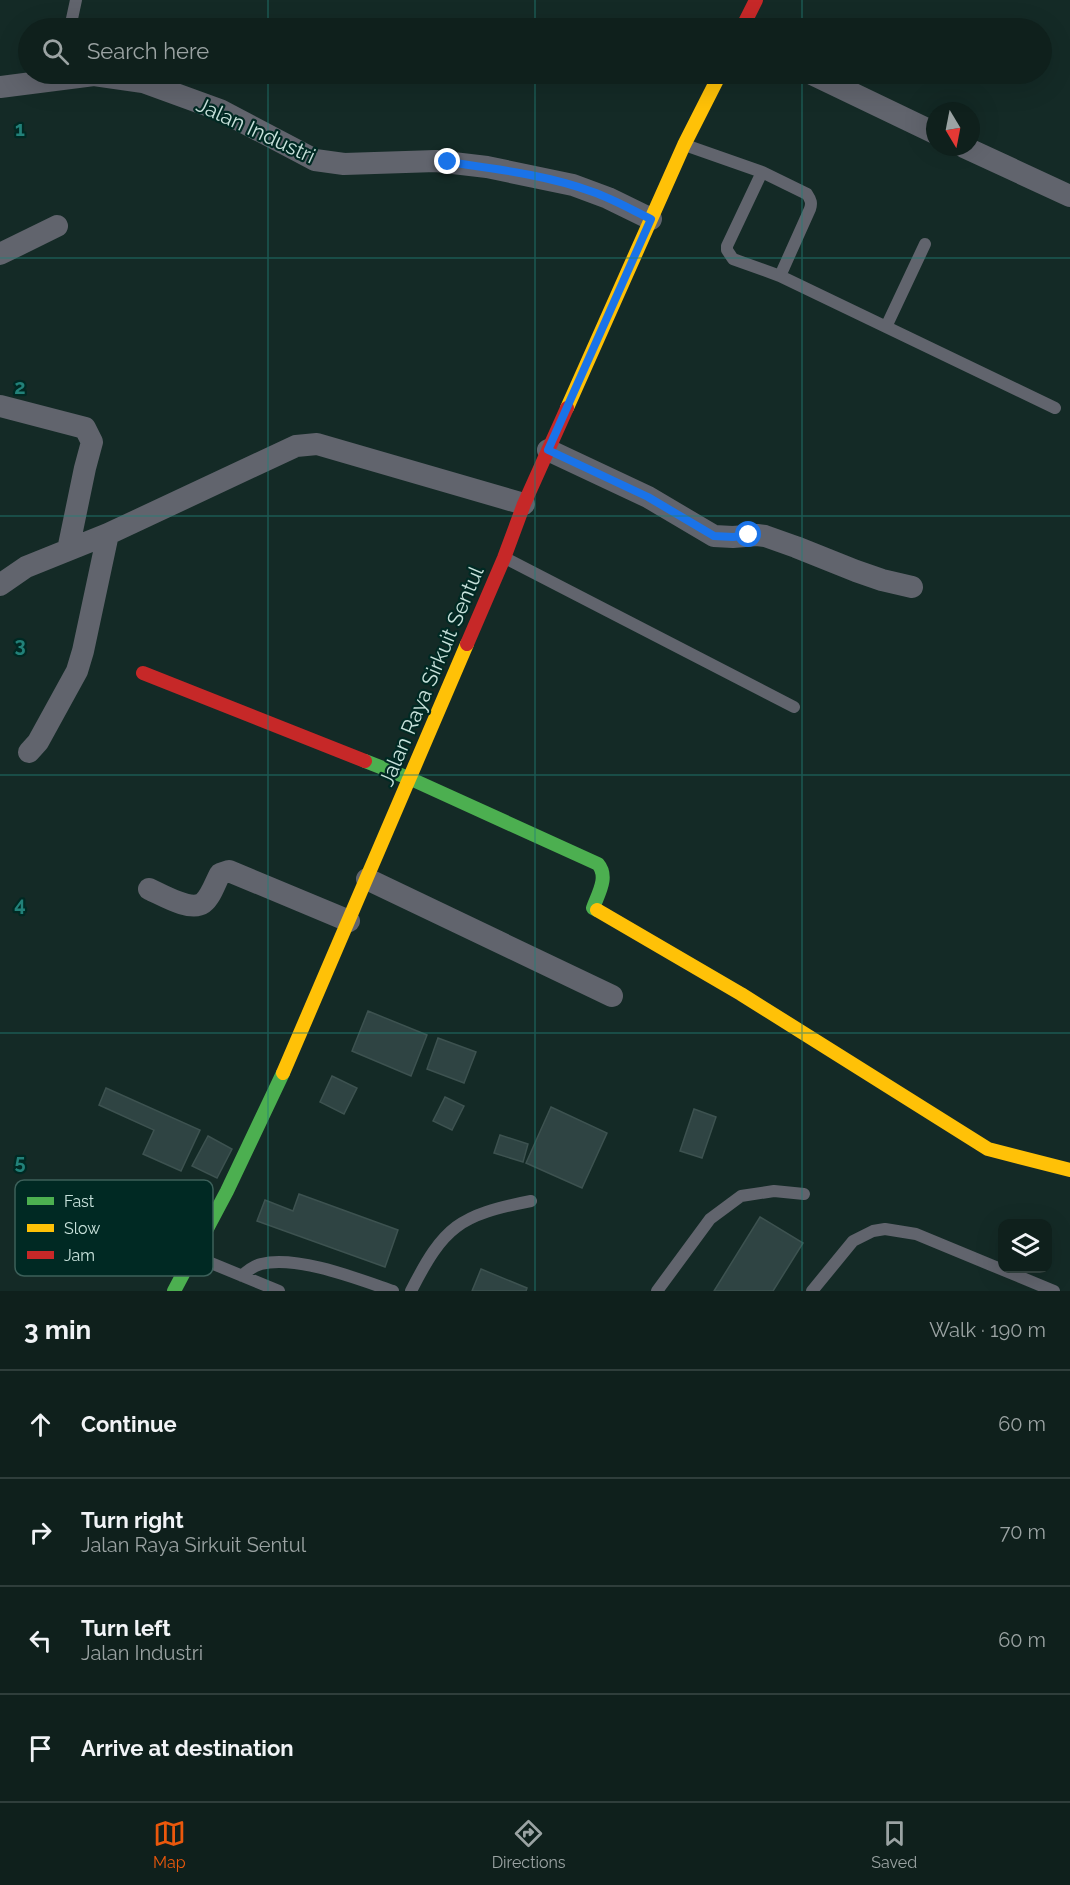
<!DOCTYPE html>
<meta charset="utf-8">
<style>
:root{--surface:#0f201c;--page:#182825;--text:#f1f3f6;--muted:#9ba3a3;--line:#2f3e3b;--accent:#ea580c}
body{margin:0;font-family:Raleway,sans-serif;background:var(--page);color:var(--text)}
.controls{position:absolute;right:18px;bottom:18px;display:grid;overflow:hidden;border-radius:12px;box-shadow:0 6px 24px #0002}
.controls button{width:54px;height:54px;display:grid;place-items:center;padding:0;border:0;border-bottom:2px solid var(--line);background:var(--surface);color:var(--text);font:30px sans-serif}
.compass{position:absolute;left:926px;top:102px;width:54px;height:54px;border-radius:50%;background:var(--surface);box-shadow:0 6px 24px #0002;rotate:170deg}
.stop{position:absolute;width:18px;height:18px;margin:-14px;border:4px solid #1a73e8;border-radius:50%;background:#fff}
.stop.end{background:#1a73e8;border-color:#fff;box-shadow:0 2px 6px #0008}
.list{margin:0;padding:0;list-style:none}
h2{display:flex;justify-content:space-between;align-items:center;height:78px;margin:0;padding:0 24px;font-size:26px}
h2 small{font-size:20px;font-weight:400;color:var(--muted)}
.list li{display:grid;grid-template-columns:39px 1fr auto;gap:18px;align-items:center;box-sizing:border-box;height:108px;padding:0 24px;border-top:2px solid var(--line)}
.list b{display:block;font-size:22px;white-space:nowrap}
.list p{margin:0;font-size:20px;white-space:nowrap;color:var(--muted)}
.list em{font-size:20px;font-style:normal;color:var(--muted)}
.icon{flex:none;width:33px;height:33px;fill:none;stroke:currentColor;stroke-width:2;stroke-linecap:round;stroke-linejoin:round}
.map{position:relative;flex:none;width:1070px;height:1291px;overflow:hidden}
.search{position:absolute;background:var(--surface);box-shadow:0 6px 24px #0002;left:18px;right:18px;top:18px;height:66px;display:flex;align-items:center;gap:15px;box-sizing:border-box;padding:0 21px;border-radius:33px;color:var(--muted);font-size:22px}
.sheet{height:510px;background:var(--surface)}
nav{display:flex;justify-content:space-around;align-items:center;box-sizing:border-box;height:84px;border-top:2px solid var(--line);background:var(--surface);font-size:16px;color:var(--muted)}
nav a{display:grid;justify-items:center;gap:3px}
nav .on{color:var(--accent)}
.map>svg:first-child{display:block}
</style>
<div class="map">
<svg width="1070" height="1291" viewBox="0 0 1070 1291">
<rect width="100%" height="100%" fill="#142a26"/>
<path fill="#2f4443" stroke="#3d5250" stroke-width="1.5" d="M368 1011 427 1035 411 1076 352 1051Z
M438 1038 476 1052 464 1083 427 1069Z
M332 1076 357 1088 344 1114 320 1102Z
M106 1088 200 1130 181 1171 143 1154 154 1130 99 1105Z
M445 1097 464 1106 452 1130 433 1121Z
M551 1107 607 1133 582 1188 526 1163Z
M694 1109 716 1117 702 1158 680 1151Z
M500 1135 528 1144 523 1162 494 1153Z
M208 1136 232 1149 217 1178 192 1166Z
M299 1194 398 1230 385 1267 257 1221 265 1200 293 1211Z
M760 1217 803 1243 773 1291H714Z
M481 1269 527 1288 526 1291H472Z"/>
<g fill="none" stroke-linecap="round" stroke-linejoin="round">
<path stroke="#61646d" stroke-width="12" d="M70 28 76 0
M685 145 762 172 807 194C811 200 812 203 810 209L780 276
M762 172 727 246V250L733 259 780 276 1055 408
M886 327 925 244
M505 558 794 707
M194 1256 279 1291
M242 1276C247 1271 254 1266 261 1264 297 1255 358 1279 393 1291
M411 1291C444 1226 459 1215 531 1201
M657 1291 710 1219 741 1196 774 1191 804 1194
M812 1291 853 1241 873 1231 885 1229 916 1234 1054 1291"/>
<path stroke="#61646d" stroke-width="22" d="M812 74 935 133
M0 87 94 75 143 82 220 110 315 160 344 164 436 161 487 167 573 185 608 198 651 219
M964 147 1070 196
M0 254 57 226
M0 406 85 428 92 442 85 468 68 550
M548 450 648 497 714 536 733 537 757 535 765 536 796 547 856 571 882 580 912 587
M0 585 26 567 108 534 296 446 317 444 524 504
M29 752 38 742 77 671 83 651 108 534
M367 879 612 996
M149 889C161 894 190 912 203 903 211 897 215 883 220 874L229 871 349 921"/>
<path stroke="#4caf50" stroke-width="14" d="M365 761 411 779 598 864C609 877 598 894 593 908L597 910
M174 1291 227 1191 283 1073"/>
<path stroke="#ffc107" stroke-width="14" d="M567 408 684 145 720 74
M597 910 741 994 988 1149 1070 1170
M283 1073 467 644"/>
<path stroke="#c62828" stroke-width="14" d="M742 28 756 0
M467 644 504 558 524 504 567 408
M143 673 365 761"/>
</g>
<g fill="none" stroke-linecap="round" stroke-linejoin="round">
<path stroke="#1a73e8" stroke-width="8" d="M448 162C496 169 547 175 593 192 613 199 632 210 651 219L548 450 648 497 714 536 733 537 749 535"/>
</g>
<path fill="none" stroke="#228179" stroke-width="1.5" stroke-opacity="0.55" d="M268 0V28M535 0V28M802 0V28M268 74V1291M535 74V1291M802 74V1291M0 258H1070M0 516H1070M0 775H1070M0 1033H1070"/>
<g text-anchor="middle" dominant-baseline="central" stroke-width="4.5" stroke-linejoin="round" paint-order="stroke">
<g font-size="21" fill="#c8e2dc" stroke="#002923">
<text transform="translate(256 130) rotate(25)">Jalan Industri</text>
<text transform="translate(431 676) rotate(-67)">Jalan Raya Sirkuit Sentul</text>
</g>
</g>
<rect x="15" y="1180" width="198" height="96" rx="9" fill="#002923" stroke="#3c605a" stroke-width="1.5"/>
<rect x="27" y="1197" width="27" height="8" fill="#4caf50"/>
<rect x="27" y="1224" width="27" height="8" fill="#ffc107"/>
<rect x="27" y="1251" width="27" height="8" fill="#c62828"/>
<g font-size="16" fill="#c8e2dc">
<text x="64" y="1207">Fast</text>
<text x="64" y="1234">Slow</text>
<text x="64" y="1261">Jam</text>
</g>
<g font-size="20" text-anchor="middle" font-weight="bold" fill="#228179" stroke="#002923" stroke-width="4.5" stroke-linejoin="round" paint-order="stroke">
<text x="20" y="136">1</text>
<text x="20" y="394">2</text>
<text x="20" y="652">3</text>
<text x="20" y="911">4</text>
<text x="20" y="1169">5</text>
</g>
</svg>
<div class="controls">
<button><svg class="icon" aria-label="layers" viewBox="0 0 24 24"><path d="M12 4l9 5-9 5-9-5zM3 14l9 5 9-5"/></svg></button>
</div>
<svg class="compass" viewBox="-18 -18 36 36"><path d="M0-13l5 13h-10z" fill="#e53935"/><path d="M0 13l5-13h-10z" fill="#9ba3a3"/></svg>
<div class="stop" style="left:749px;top:535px"></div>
<div class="stop end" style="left:448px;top:162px"></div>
<div class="search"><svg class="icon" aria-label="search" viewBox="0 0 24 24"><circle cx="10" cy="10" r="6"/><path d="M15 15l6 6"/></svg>Search here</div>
</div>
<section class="sheet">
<h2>3 min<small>Walk · 190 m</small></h2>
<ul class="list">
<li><svg class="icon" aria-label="ahead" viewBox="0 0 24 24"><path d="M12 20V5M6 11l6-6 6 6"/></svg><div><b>Continue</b></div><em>60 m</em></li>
<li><svg class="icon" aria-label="right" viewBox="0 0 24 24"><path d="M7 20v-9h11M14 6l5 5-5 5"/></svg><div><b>Turn right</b><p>Jalan Raya Sirkuit Sentul</p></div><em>70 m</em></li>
<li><svg class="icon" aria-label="left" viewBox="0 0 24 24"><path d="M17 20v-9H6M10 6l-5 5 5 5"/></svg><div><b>Turn left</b><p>Jalan Industri</p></div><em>60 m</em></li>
<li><svg class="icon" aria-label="arrive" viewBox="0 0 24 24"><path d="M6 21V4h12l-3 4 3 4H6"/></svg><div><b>Arrive at destination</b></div></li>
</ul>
</section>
<nav>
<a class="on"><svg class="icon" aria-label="map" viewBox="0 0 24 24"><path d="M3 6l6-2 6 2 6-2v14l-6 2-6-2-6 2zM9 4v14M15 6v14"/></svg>Map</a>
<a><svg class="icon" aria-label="directions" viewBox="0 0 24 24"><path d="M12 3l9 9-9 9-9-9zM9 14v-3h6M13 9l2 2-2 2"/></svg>Directions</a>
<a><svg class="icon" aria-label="saved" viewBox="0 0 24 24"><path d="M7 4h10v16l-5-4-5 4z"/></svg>Saved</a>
</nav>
